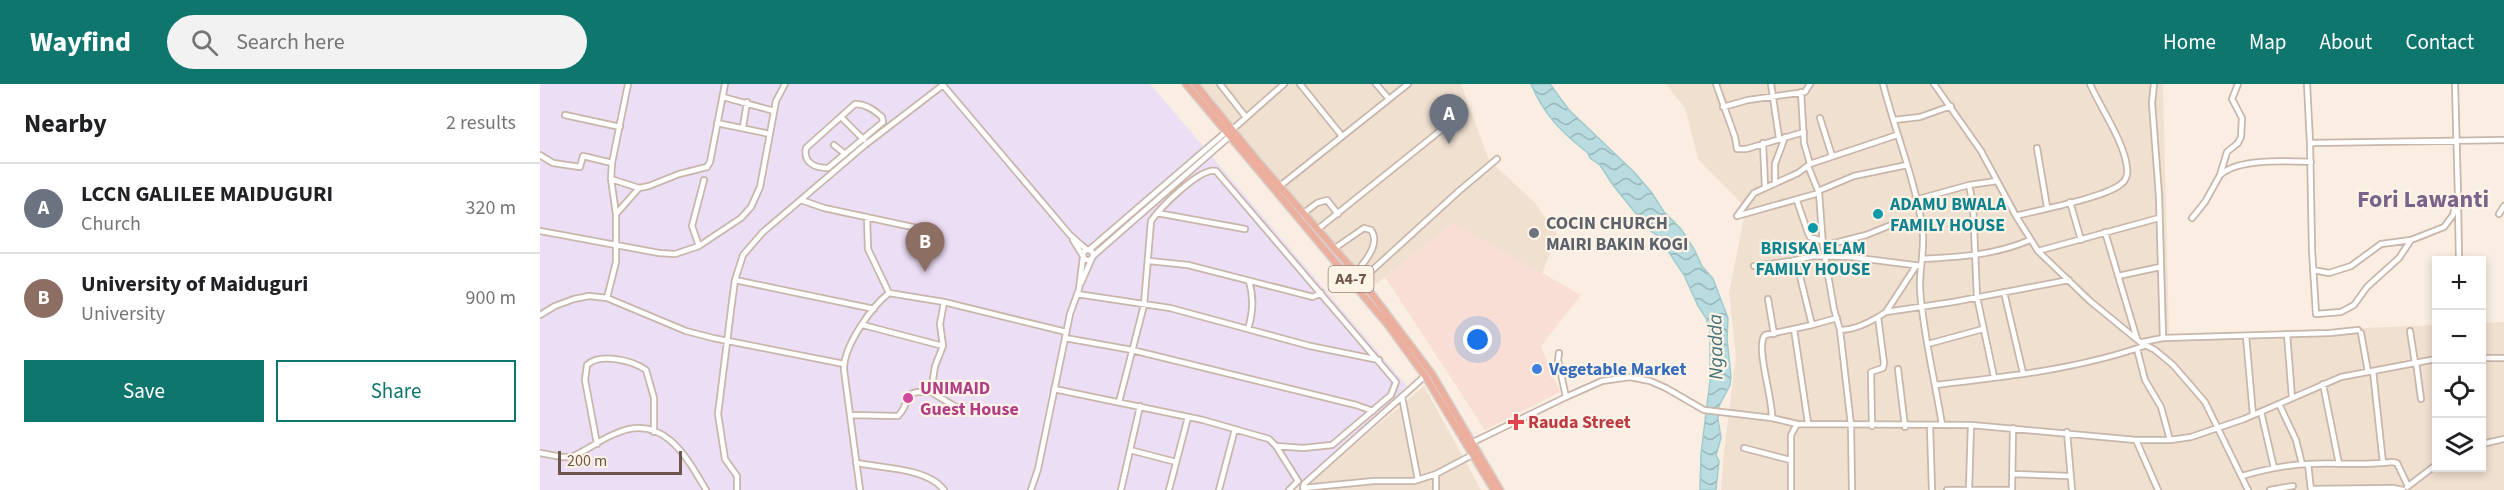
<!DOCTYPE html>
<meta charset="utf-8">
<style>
:root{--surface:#fff;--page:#f2f2f2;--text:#202124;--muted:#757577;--line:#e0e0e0;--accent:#0f766e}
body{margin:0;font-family:"Source Sans 3",sans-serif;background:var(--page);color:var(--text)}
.controls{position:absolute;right:18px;bottom:18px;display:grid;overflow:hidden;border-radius:0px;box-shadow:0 3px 9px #0003}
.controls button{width:54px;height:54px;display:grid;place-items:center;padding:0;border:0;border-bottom:2px solid var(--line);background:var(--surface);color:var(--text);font:30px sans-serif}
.scale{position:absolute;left:18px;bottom:15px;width:124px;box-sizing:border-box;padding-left:6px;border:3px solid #6d554b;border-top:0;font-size:16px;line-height:21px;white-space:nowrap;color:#6d554b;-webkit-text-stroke:4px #fdf3e6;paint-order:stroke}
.you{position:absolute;left:938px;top:256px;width:21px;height:21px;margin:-15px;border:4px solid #fff;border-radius:50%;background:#1a73e8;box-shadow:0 0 0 9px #1a73e833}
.badge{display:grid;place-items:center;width:39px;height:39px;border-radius:50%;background:var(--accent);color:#fff;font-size:20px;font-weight:700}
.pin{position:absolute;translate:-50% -50px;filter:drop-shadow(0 2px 3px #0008)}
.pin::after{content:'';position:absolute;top:32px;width:21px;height:18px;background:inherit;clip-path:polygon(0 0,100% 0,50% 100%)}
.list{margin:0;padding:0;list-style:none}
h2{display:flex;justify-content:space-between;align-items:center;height:78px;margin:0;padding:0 24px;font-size:26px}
h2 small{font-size:20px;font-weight:400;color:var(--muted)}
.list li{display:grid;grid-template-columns:39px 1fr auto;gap:18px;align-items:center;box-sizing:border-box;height:90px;padding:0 24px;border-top:2px solid var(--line)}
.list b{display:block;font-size:22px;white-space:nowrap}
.list p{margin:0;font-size:20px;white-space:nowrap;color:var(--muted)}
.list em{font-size:20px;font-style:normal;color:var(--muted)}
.actions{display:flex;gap:12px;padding:18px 24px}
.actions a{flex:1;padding:14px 0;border:2px solid var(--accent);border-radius:0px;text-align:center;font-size:21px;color:var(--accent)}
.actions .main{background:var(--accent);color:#fff}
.icon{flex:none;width:33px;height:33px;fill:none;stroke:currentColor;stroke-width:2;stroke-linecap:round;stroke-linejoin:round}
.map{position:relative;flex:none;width:1964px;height:406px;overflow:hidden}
header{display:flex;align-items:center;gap:36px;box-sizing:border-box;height:84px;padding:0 30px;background:var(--accent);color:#fff}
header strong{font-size:28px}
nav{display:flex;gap:33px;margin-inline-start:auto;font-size:21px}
.search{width:420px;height:54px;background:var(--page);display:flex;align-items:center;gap:15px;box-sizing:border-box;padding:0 21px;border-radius:33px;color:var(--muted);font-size:22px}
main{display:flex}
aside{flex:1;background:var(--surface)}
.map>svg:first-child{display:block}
</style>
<header>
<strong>Wayfind</strong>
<div class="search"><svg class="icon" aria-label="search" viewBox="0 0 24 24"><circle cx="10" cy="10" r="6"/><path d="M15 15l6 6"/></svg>Search here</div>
<nav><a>Home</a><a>Map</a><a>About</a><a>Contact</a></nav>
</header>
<main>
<aside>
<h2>Nearby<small>2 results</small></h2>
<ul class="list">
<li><span class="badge" style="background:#6b7280">A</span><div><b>LCCN GALILEE MAIDUGURI</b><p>Church</p></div><em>320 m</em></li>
<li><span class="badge" style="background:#8d6e63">B</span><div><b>University of Maiduguri</b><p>University</p></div><em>900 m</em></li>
</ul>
<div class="actions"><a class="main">Save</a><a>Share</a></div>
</aside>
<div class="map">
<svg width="1964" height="406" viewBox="0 0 1964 406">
<defs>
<pattern id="water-waves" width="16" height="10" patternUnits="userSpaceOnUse" patternTransform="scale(1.5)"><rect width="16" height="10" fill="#b8dce0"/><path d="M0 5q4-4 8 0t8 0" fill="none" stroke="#9ab5b8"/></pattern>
</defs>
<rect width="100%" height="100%" fill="#f9eee1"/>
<path fill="#f0e0d0" d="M651 0H921L949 76 995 119 1017 150 1002 190 913 139 836 200 792 166Z
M1126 0H1623L1629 252 1896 241V384H1942V239L1964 238V406H1181L1184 367 1196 273 1189 209 1206 124 1158 75 1145 24Z
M884 302 941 406H761Z"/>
<path fill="#f8ded5" d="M913 139 1041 211 1001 262 1020 308 945 346 845 193Z"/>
<path fill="#ebdef5" d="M0 0H610L867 302 797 370 754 406H0Z"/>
<path fill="url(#water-waves)" stroke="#9fcbd0" stroke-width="1.5" d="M991 0H1010L1029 26 1094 88 1112 109 1124 128 1141 145 1154 165 1162 182 1173 195 1188 234 1187 255 1191 292 1190 301 1179 322 1178 335 1181 354 1176 371 1179 377 1176 406H1160L1161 370 1170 297V247L1166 234 1158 222 1144 191 1118 152 1109 146 1073 101 1060 81 1050 74 1048 69C1022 49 1004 31 991 0Z"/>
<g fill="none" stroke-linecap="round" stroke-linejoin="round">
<g stroke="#c8b6aa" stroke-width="8">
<path id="minor" d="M402 0 530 151 547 166
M680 0 705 32
M760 0 802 52
M836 0 849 15
M1176 0 1195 53 1197 65H1206L1264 48
M1231 0 1239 54
M1343 0C1355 47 1374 93 1382 141 1386 163 1379 183 1380 205 1383 250 1395 296 1402 341
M1394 0 1441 67 1476 132 1498 167 1550 217 1600 258 1615 266 1633 281 1665 318 1708 406
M1614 0 1612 19 1619 112 1623 254
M1767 0 1770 59 1772 166 1776 230 1801 228 1814 221 1827 203 1859 174 1871 156
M1915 0 1918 111
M1261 8 1264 59 1270 80
M183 13 234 27
M315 20C326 20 334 26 342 33L343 38 288 84C275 84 263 79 266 64Z
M1183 23 1208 16 1265 8 1270 0
M25 31 80 43
M301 33 324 56
M1280 34 1292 72
M1354 36 1380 33 1411 22
M177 39 230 50
M203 43 207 18
M693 45 744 0
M1223 59 1225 103
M1770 59 1964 56
M294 61 305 70
M1497 64 1507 123
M0 71 13 79 40 83 43 72 72 79
M1268 82 1279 109 1283 162 1294 225 1300 246 1311 341 1312 406
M1680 91C1698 74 1747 77 1771 78
M71 95 99 104
M1235 99V80L1245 53
M1429 101 1433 121 1437 213 1454 293
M740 102 868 0
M1278 107 1314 92 1367 81
M261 116 284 124 391 147
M1375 116 1429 101 1457 97
M1257 117 1268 149 1270 153 1282 157
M1530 118 1541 156
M1918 120 1919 177
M617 129 705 145
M764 129 777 119 787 116 798 130
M76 130 99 104 109 102 139 90 167 83 170 78 185 0
M1959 130 1964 122
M1197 132 1214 109 1258 89 1270 80 1357 51
M1197 132 1279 109
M1476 132C1498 126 1567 113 1581 100 1586 97 1588 90 1587 84 1585 59 1560 23 1550 0
M327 133 328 165 349 209
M1652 134 1665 118 1680 91 1687 68 1698 59 1701 53 1702 34 1692 15 1698 0
M778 145 916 34
M0 147 119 169 135 170 159 162 201 134 211 123 220 103 236 17 245 0
M1565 148 1597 255
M533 156 543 172
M159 162 152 142 164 96
M1283 162 1326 151 1351 141
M795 164 824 144 831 146C841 160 825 177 816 189
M549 166 687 47
M543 171a5 5 0 1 1 10 0a5 5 0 1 1-10 0Z
M1498 167 1619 134
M553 172 690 52
M1382 175C1420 173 1455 171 1490 156
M1256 176 1272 241 1225 251C1215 262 1233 315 1232 334L1257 340 1431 341 1596 356H1630L1651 353 1704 335 1801 293 1896 275
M609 177 648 181 773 213 781 209
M1214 182 1251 177 1274 172 1311 173 1381 182
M1773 186 1789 189 1811 182 1841 160 1871 156 1904 143 1913 131 1918 110
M1578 192 1620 183
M195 196 334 225
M541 199 552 174
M816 201 919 107 957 75
M1464 208 1483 289
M537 210 630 224 770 262 839 276
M67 214 76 178V130L71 95 72 79 88 0
M1228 215 1234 250
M404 218 400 240 403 262 395 282 391 308 416 323
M1346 228 1376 182
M0 231 15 222 34 215 49 212 67 214 146 247 173 254 304 280
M323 241 403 262
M1272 241 1297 234
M708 245C713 229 714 213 709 197
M1254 245 1268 339
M1300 246C1315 246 1334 236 1346 228L1413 218 1529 196
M1870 247 1875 279
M1821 249 1828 288
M1747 250 1752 314
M1706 252 1713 331
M525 254 592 266 816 321 833 327
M1603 258 1623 254 1790 249 1818 246
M1388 260 1443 245
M1597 265 1605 296 1621 323 1630 356
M1942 274H1964
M1876 278 1881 315
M1358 285 1365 343
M1833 287 1843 379
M885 292 764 400 763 404 834 397H874L896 390 934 370
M1783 300 1799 380
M1395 301C1466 293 1539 285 1607 261
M514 305 663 336 729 355 736 362 758 397 749 406
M862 313 878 396
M1026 313 1062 297 1090 293 1110 297 1126 304 1164 326 1232 334
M579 318 604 221 611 137C620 124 660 83 676 87L856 298 851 311 792 361 763 364 736 362
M1739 320 1756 356 1762 380
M1721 328 1734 384
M310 331 358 332C373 316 359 306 391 308
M1332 342 1331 288 1343 284 1344 279 1338 233
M1390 342 1392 406
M1527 348 1532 406
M1596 356 1618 406
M57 360 45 296 47 281C60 269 92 276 106 286L114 314V348
M929 360 1026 313 1018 276 1019 269
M1942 360 1964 355
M1204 364 1250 376
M590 366 636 378
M0 369 22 373H31C47 367 60 355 77 349 123 329 147 373 166 406
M316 379C342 384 388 384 404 406
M1768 380 1771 406
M896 390V406
M1473 390 1529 392
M1702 392C1723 386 1745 381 1767 380 1796 378 1823 382 1852 378L1857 379 1868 402
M1867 403 1896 381
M1429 405 1431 341
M1771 405 1853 404 1863 406
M197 406V392L185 375 178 330 192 218 195 196 203 171 223 148 325 61 403 1
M320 406 304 286C303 263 331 223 349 209L404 218 526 248
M491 406 498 385 530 230 539 205 543 173
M581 406 600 322
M629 406 648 333
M679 406 695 345
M1251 406V351L1257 340
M1407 406H1472
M1472 406 1473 344
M1730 406 1753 402"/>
</g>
<g stroke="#d6cfcd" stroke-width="9">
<path id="highway" d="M646 0 848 241 885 292 954 406
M655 0 716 75 816 189 892 290 960 406"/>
</g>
<use href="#minor" stroke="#fff" stroke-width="4.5"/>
<use href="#highway" stroke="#edaf9d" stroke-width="6"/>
</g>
<g fill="#0f9aa8" stroke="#fdf3e6" stroke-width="2">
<circle cx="1338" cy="130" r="6"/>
<circle cx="1273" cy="144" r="6"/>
</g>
<circle fill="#6b7280" stroke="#fdf3e6" stroke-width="2" cx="994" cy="149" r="6"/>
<circle fill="#3f7fe0" stroke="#fdf3e6" stroke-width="2" cx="997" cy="285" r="6"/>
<circle fill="#d1479c" stroke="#fdf3e6" stroke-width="2" cx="368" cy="314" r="6"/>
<path fill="#e0444e" stroke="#fdf3e6" stroke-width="2" d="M973 329h6v6h6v6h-6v6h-6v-6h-6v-6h6z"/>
<g text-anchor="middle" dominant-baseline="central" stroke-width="4.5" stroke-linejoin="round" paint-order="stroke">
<rect fill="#fdf3e6" stroke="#98847a" stroke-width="1.5" x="788.5" y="182" width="45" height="26" rx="4.5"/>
<g font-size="16" font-weight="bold" fill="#6d554b">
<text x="811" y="195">A4-7</text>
</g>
<g font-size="18" font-weight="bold" fill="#0d838f" stroke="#fdf3e6" text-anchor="start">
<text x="1350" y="120">ADAMU BWALA<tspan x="1350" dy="21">FAMILY HOUSE</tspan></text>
<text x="1273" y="164" text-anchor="middle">BRISKA ELAM<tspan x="1273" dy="21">FAMILY HOUSE</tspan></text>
</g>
<g font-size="18" font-weight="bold" fill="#5b616d" stroke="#fdf3e6" text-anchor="start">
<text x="1006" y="139">COCIN CHURCH<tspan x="1006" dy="21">MAIRI BAKIN KOGI</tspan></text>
</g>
<g font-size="18" font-weight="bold" fill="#366cbe" stroke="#fdf3e6" text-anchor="start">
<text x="1009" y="285">Vegetable Market</text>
</g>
<g font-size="18" font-weight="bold" fill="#b23c85" stroke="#fdf3e6" text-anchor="start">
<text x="380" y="304">UNIMAID<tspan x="380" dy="21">Guest House</tspan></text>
</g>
<g font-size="18" font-weight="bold" fill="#be3a42" stroke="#fdf3e6" text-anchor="start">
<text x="988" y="338">Rauda Street</text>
</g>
<g font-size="20" font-style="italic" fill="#447278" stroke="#fdf3e6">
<text transform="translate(1176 263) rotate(-91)">Ngadda</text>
</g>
<g font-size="24" font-weight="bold" fill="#7a638a" stroke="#fdf3e6">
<text x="1883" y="115">Fori Lawanti</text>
</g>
</g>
</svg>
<div class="controls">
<button>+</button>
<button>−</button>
<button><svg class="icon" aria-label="locate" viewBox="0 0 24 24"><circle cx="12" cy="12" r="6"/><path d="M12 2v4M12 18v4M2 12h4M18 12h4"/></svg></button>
<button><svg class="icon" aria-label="layers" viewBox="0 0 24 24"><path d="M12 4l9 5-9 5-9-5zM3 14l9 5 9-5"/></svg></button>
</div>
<div class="scale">200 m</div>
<div class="you"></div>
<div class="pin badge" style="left:909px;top:60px;background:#6b7280">A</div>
<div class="pin badge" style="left:385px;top:188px;background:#8d6e63">B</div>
</div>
</main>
